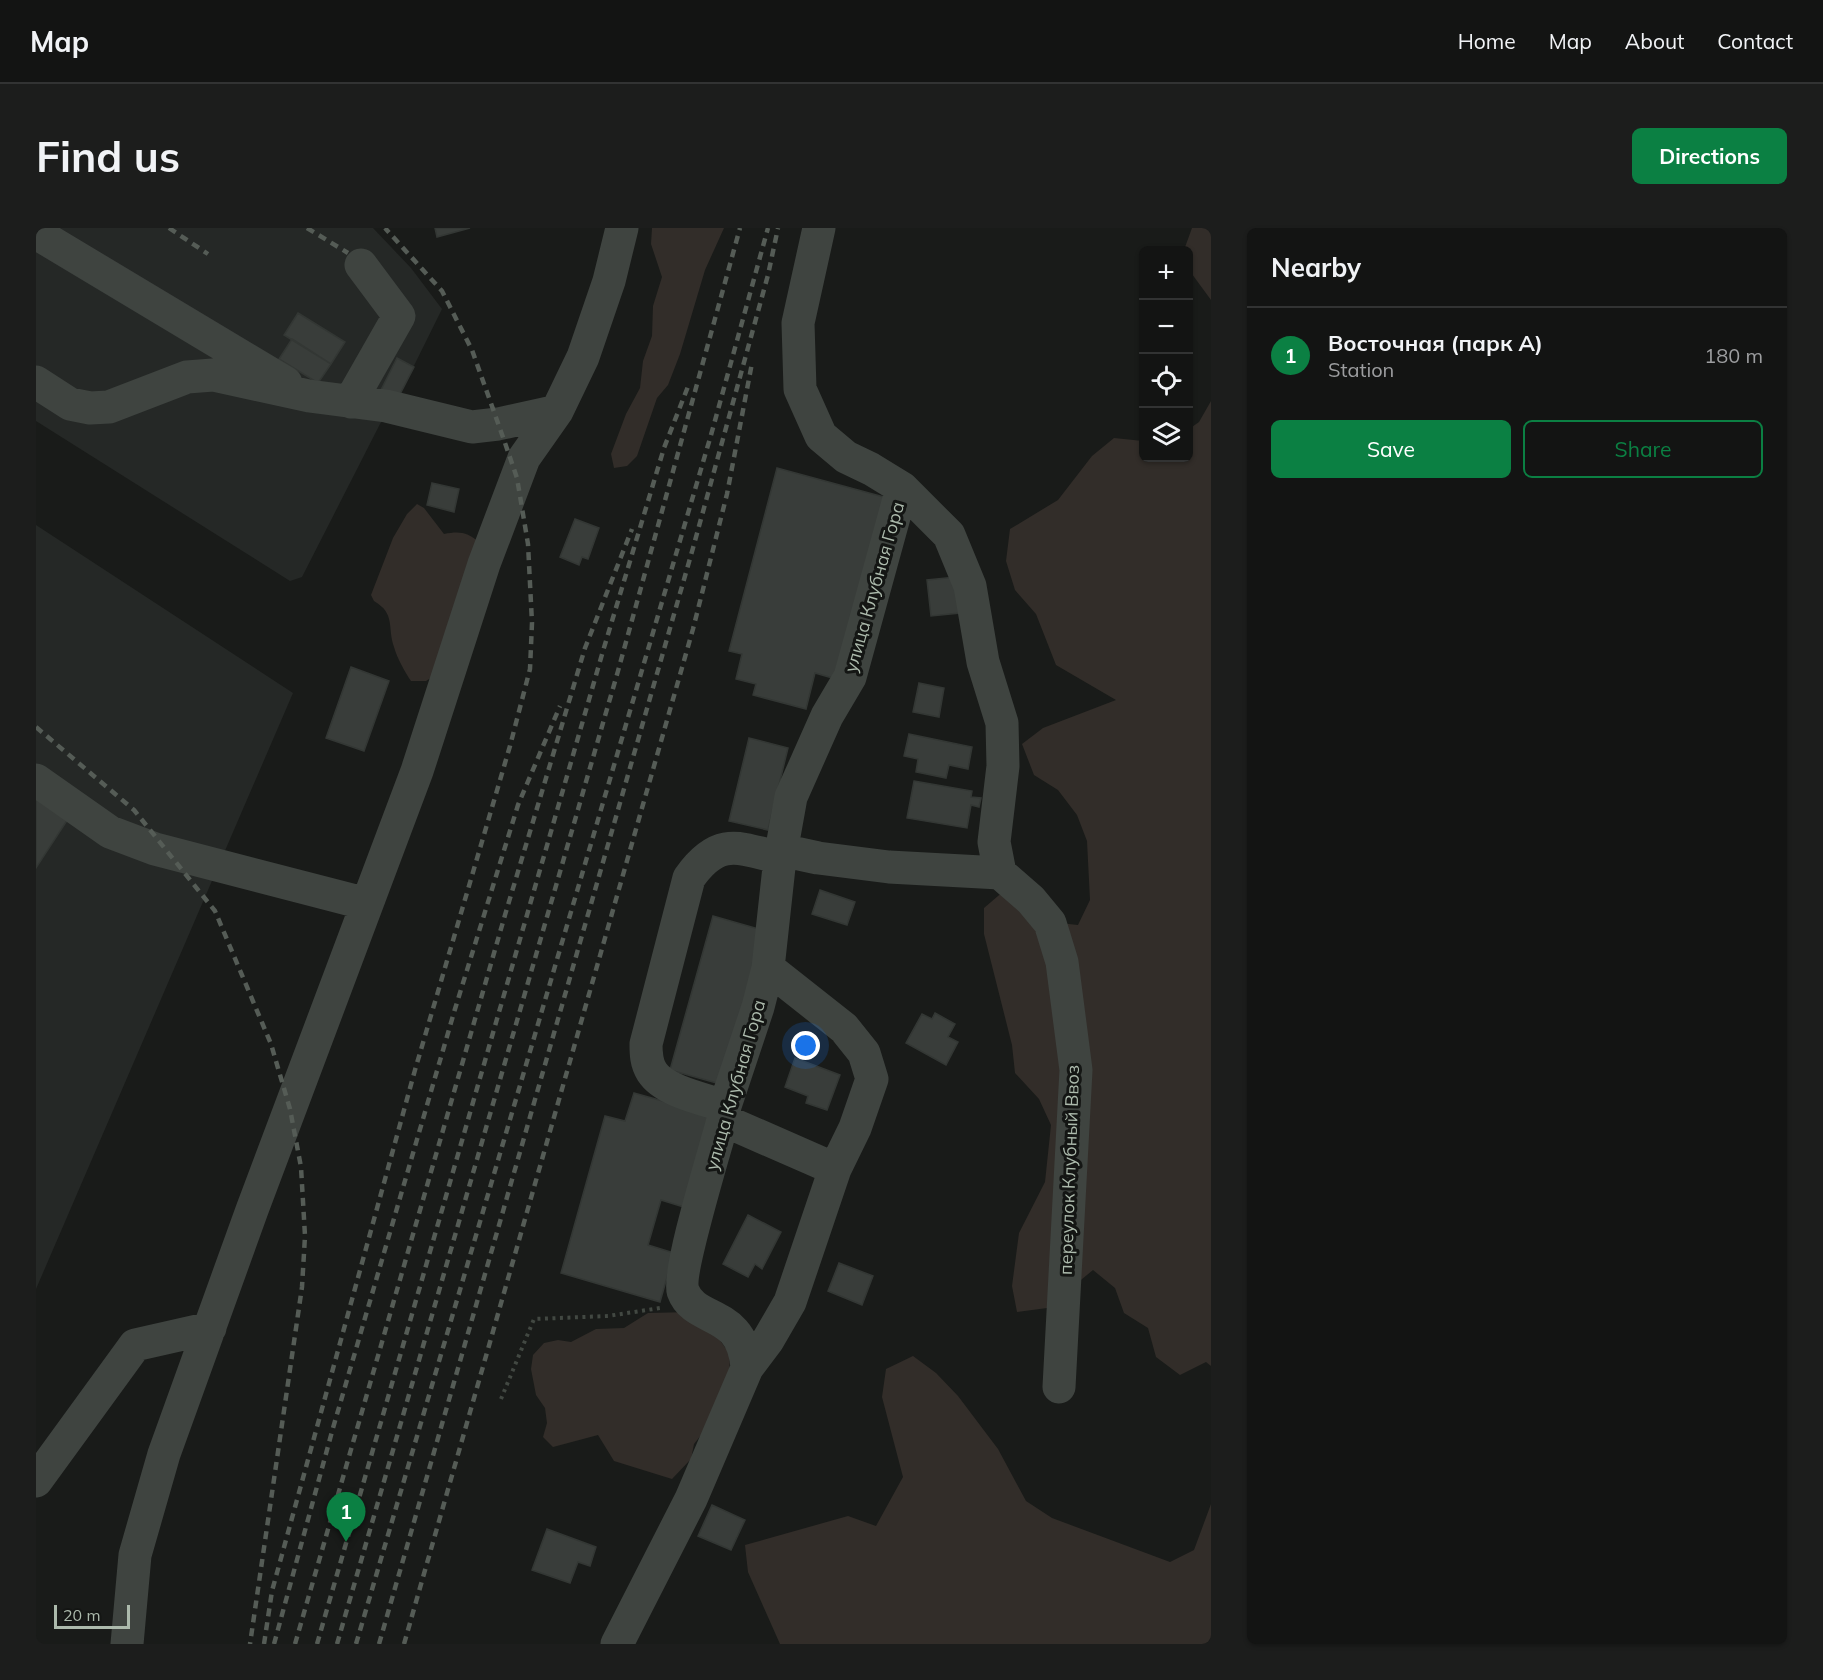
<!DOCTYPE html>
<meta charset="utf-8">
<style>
:root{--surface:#131413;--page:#1c1d1c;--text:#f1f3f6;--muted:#9d9ea0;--line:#323333;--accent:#0b8043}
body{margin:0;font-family:Mulish,sans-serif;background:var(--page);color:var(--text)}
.controls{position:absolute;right:18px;top:18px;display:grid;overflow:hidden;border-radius:9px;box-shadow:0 2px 4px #0004}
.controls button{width:54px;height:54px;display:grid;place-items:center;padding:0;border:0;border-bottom:2px solid var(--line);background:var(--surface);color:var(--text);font:30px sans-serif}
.scale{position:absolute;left:18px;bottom:15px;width:76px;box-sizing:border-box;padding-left:6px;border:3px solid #acbaac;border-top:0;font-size:16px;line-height:21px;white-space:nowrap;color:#acbaac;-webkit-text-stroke:4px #141614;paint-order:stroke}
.you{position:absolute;left:770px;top:818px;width:21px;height:21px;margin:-15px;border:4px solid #fff;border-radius:50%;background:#1a73e8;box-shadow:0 0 0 9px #1a73e833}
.badge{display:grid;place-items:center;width:39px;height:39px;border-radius:50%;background:var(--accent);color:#fff;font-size:20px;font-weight:700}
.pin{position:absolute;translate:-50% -50px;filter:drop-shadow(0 2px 3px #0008)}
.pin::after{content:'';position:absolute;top:32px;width:21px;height:18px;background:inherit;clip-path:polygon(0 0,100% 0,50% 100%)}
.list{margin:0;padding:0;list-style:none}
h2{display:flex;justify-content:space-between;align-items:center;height:78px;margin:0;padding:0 24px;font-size:26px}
h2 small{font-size:20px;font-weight:400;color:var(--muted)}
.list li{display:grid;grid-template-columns:39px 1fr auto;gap:18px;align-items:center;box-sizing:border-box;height:96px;padding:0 24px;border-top:2px solid var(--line)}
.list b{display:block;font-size:22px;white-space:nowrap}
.list p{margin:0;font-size:20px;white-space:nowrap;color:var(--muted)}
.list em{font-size:20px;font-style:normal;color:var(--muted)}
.actions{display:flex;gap:12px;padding:18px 24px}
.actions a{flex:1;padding:14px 0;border:2px solid var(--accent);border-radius:9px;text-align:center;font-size:21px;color:var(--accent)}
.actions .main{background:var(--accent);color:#fff}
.icon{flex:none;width:33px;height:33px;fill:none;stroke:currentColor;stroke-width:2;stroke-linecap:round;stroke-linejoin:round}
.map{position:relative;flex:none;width:1175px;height:1416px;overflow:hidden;border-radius:9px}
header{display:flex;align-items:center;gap:36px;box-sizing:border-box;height:84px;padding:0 30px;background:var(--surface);border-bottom:2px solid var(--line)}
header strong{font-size:28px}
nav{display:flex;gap:33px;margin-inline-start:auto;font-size:21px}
.intro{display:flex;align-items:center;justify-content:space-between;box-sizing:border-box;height:144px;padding:0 36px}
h1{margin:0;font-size:42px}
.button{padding:15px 27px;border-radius:9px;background:var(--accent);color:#fff;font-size:21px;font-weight:700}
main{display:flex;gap:36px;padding:0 36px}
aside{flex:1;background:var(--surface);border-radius:9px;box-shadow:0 2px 4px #0004}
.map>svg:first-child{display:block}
</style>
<header>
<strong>Map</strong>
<nav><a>Home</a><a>Map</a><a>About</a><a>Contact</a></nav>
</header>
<div class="intro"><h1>Find us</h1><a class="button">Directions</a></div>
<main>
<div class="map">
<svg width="1175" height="1416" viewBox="0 0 1175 1416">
<rect width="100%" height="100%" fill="#191b19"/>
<path fill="#252826" d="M0 0H337L375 40 406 81 362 170 344 196 266 349 254 353 0 193Z
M0 297 257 465 0 1061Z"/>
<path fill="#322d29" d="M616 0H688L669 42 644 126 632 157 621 170 601 228 591 238 578 240 575 226 590 186 604 160 607 133 616 108 617 78 626 49 615 16Z
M1156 0H1175V72L1153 42 1152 22H1148Z
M1175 173V1138L1170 1134 1144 1147 1120 1129 1112 1100 1088 1085 1079 1060 1057 1042 1011 1080 981 1084 976 1058 983 1005 1009 954 1015 897 1003 871 979 845 976 817 948 706V680L969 662 1014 694 1042 697 1054 672 1051 613 1041 587 1022 562 998 547 986 516 1007 500 1080 472 1020 437 1000 386 979 362 970 333 974 301 1022 272 1056 228 1078 210 1107 213 1108 230H1152L1153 201 1163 194Z
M381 276 388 280 408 306C424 303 431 304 444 315L401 446 390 453H375C369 444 361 430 358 419 351 399 360 386 338 373L335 367 357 310 371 286Z
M656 1084 677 1103 694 1126 693 1156 676 1193 658 1216 655 1231 636 1251 578 1233 562 1207 517 1219 507 1209 511 1195 509 1180 500 1167 495 1141 497 1127 508 1115 522 1112 535 1114 560 1101 588 1100 612 1085Z
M877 1128 900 1145 922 1168 962 1221 990 1273 1016 1290 1134 1334 1158 1322 1175 1276V1416H744L712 1344 709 1317 812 1288 840 1298 867 1249 846 1169 850 1141Z"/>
<path fill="#393d3a" stroke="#333734" stroke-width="1.5" d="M399 0H434L401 9Z
M262 85 309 114 295 136 248 107Z
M256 111 295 136 282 155 243 131Z
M361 130 378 139 362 170 345 162Z
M741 240 848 269 800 451 779 445 770 481 717 467 720 456 700 451 706 426 693 423Z
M396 255 423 261 418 284 391 277Z
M539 291 563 300 552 331 546 329 543 337 524 329Z
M920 349 924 385 895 388 891 352Z
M315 439 353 453 328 523 290 510Z
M883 455 908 460 903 489 877 484Z
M873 506 936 519 932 541 913 537 910 550 880 544 882 531 868 528Z
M713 510 752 520 732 602 693 593Z
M878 553 936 563 935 569 945 570 943 579 935 577 931 600 871 590Z
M0 570 32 591 0 640Z
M784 662 819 674 811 697 776 686Z
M677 688 730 703 688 857 634 842Z
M899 785 919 796 912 809 922 814 910 837 870 815 886 786 896 791Z
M759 830 804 847 791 882 770 875 772 868 749 859Z
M598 865 677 887 651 980 625 972 612 1017 638 1025 624 1074 525 1045 569 888 589 893Z
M712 987 745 1004 726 1041 719 1036 712 1049 687 1036Z
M803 1035 837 1048 826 1077 792 1063Z
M676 1277 709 1292 695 1322 662 1308Z
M511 1301 560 1319 554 1338 542 1334 534 1355 496 1342Z"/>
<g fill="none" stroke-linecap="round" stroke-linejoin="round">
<path stroke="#424842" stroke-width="4" stroke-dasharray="3 4.5" stroke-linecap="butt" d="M465 1171 498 1091 572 1088 624 1080"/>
<path stroke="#3f4440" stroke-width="33" d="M783 0 762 95 764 161 785 208 810 229 835 241 866 260 913 307 934 358 947 434 966 495 967 538 958 614 964 645
M0 5 250 155
M0 154 34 176 54 180 73 179 151 149 177 147 273 168 350 178 436 199 462 196 521 183
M314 174 363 88 325 37
M0 552 74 604 119 621 331 676
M745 622 782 630 853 639 964 645 995 672 1014 695 1026 734 1040 842 1023 1159
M689 878C667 871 628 863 616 844 610 835 610 825 610 816L653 650C682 609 701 619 744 630
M687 892 799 941
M711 1140 732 1112 754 1074 799 941 819 900 836 851 828 825 808 800 732 740
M0 1253 99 1117 174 1100
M91 1416 99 1327 128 1226 216 982 381 543 448 336 488 230 521 183 547 129 573 53 586 0
M581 1416 655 1271 711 1140C707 1080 659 1096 647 1063 641 1044 680 919 687 892L689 878 722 779 732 740 744 630 755 569 791 488 814 449 866 260"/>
<path stroke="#555c56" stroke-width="4.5" stroke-dasharray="8 6" stroke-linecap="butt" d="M133 0 172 26
M271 0 312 25
M0 499 98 582 179 683 235 816 254 881 265 939 269 1008 266 1059 214 1416
M228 1416 236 1363 379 842 474 518 494 441 496 395 492 316 481 250 468 212 436 122 406 63 349 0
M238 1416 297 1200 419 781 482 577 524 478
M259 1416 469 687 549 420 596 301
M281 1416 567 423 628 220 653 156
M301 1416 582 443 704 0
M320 1416 675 207 732 0
M343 1416 657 320 732 47 742 0
M368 1416 657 401 691 266 716 135"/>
</g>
<g text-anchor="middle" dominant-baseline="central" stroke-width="6" stroke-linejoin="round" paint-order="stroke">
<g font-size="18" fill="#acbaac" stroke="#141614">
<text transform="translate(838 359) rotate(-74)">улица Клубная Гора</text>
<text transform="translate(699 857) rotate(-74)">улица Клубная Гора</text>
<text transform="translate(1033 942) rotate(-88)">переулок Клубный Ввоз</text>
</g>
</g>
</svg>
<div class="controls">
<button>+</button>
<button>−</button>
<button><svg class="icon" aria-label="locate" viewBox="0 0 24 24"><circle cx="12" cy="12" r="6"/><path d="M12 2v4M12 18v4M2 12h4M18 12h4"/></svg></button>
<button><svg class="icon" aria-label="layers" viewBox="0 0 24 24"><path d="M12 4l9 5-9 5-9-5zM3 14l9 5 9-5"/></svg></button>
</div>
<div class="scale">20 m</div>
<div class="you"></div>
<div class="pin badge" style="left:310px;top:1314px">1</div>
</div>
<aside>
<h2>Nearby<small></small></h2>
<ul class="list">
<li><span class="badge">1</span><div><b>Восточная (парк А)</b><p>Station</p></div><em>180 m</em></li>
</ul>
<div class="actions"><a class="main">Save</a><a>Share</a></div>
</aside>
</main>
